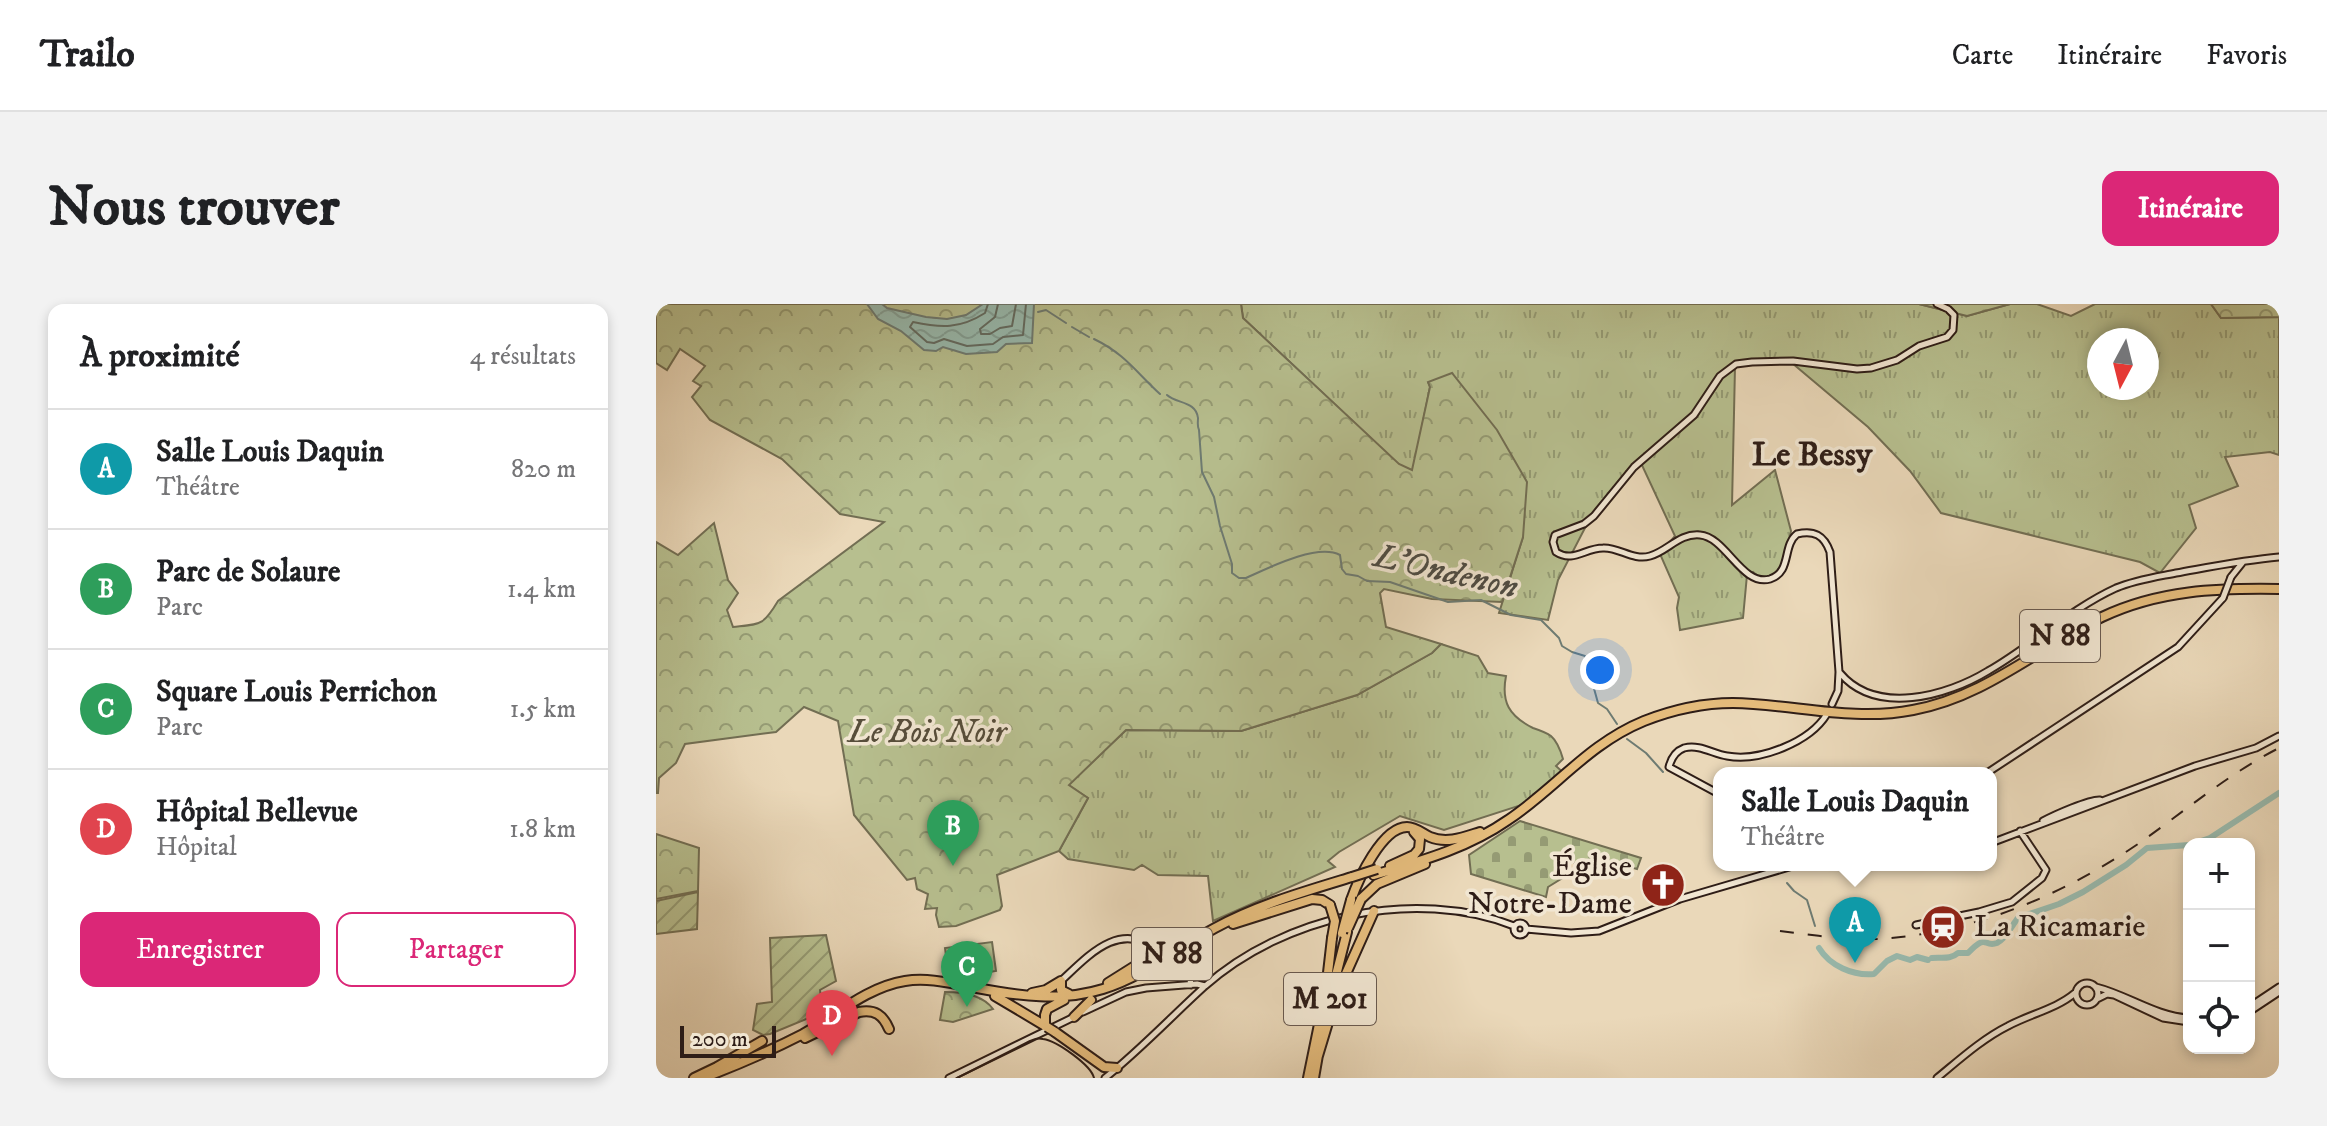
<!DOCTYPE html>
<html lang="fr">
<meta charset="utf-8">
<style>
:root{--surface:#fff;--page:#f2f2f2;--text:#202124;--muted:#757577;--line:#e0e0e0;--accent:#db2777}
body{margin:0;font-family:"IM FELL DW Pica",serif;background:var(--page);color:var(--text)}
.controls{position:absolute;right:24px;bottom:24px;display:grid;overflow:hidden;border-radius:16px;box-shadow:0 4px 12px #0003}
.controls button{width:72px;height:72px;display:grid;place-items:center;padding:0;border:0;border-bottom:2px solid var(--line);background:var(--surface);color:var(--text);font:40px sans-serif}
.compass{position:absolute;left:1431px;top:24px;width:72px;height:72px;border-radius:50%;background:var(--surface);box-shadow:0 4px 12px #0003;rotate:187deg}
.scale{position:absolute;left:24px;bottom:20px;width:96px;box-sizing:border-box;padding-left:8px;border:4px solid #2e1d17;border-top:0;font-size:22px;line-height:28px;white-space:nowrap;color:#2e1d17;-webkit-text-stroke:6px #f1e6d2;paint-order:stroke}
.you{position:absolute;left:944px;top:366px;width:28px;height:28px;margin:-20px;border:6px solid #fff;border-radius:50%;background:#1a73e8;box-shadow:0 0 0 12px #1a73e833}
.badge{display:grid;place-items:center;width:52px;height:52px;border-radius:50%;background:var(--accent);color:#fff;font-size:26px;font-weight:700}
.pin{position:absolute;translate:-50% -66px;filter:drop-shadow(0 2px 4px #0008)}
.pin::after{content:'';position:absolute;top:42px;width:28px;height:24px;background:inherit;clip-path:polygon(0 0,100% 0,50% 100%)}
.popup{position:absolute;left:1057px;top:463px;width:284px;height:104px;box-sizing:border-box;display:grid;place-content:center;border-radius:16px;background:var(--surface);filter:drop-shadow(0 2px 6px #0005);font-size:26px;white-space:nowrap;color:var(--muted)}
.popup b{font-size:30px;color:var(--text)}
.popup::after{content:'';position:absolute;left:50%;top:100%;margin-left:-16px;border:16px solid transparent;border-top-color:var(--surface)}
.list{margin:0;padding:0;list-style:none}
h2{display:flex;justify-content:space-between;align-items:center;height:104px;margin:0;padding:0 32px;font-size:34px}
h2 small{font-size:26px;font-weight:400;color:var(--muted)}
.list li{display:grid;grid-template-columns:52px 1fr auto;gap:24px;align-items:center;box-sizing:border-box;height:120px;padding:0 32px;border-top:2px solid var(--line)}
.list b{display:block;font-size:30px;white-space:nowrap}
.list p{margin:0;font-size:26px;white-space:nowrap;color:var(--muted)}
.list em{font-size:26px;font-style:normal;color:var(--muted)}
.actions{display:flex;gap:16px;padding:24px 32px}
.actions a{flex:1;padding:18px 0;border:2px solid var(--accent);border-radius:16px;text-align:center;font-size:28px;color:var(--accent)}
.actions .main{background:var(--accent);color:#fff}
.icon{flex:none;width:44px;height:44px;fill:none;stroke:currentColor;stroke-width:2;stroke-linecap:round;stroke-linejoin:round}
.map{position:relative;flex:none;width:1623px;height:774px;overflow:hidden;border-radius:16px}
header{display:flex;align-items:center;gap:48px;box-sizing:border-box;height:112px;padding:0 40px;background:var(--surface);border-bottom:2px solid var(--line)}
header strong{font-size:38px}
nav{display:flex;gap:44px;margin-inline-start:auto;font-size:28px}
.intro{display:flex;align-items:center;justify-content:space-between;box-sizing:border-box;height:192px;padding:0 48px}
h1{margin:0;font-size:56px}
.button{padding:20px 36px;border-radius:16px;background:var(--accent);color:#fff;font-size:28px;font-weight:700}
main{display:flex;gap:48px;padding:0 48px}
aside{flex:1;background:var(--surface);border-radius:16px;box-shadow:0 4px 12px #0003}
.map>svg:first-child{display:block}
</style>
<header>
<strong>Trailo</strong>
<nav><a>Carte</a><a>Itinéraire</a><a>Favoris</a></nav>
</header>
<div class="intro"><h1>Nous trouver</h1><a class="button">Itinéraire</a></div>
<main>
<aside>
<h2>À proximité<small>4 résultats</small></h2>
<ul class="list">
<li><span class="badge" style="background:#0f9aa8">A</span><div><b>Salle Louis Daquin</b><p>Théâtre</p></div><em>820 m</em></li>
<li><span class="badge" style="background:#2e9e5b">B</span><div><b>Parc de Solaure</b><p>Parc</p></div><em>1.4 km</em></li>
<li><span class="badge" style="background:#2e9e5b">C</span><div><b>Square Louis Perrichon</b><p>Parc</p></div><em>1.5 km</em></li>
<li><span class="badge" style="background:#e0444e">D</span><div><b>Hôpital Bellevue</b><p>Hôpital</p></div><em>1.8 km</em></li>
</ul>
<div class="actions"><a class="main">Enregistrer</a><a>Partager</a></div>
</aside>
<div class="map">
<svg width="1623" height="774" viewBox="0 0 1623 774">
<defs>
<pattern id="grass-tufts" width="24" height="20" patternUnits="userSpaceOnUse" patternTransform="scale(2)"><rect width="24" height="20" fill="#b7bf8f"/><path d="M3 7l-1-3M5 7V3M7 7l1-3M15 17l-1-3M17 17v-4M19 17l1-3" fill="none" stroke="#959b74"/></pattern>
<pattern id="forest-crowns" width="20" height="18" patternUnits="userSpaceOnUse" patternTransform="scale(2)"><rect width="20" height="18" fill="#b7bf8f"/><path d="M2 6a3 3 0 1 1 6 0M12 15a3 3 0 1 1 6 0" fill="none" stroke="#959b74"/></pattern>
<pattern id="cemetery-stones" width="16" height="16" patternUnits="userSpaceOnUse" patternTransform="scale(2)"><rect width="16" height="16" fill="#b7bf8f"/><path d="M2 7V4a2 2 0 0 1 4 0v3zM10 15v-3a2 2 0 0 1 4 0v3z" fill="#959b74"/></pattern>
<pattern id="garden-furrows" width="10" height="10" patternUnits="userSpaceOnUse" patternTransform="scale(2)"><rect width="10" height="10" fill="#b7bf8f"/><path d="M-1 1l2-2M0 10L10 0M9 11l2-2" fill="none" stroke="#959b74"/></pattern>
<pattern id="water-waves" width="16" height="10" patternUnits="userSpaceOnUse" patternTransform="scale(2)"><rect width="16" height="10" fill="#98baae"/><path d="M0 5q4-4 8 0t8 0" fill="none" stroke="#839f95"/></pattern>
</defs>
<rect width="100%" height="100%" fill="#ead8b9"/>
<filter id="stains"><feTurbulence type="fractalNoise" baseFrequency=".0025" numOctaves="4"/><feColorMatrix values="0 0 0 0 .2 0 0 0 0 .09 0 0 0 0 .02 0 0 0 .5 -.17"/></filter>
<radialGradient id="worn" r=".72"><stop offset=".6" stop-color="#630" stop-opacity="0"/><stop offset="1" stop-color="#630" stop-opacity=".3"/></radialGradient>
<path fill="url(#grass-tufts)" stroke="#726e53" stroke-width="2" fill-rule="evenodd" d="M585 0H1263L1311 12 1354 0H1381L1415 12 1439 0H1555L1565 14 1623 13V151L1614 148 1569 153 1582 182 1533 201 1540 224 1504 269 1484 258 1285 209 1254 167 1212 123 1136 59 1099 60 1079 63 1076 201 1119 166 1135 227 1127 263 1114 273H1103L1097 268 1091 271 1087 314 1024 326 1021 304 1023 293 1004 250 1019 232 985 159 931 220 902 276 892 316 843 309 867 233 772 78 774 83 757 167 743 161 587 14ZM1443 36H1491V84H1443Z
M785 340 822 352 832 369 850 372C845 398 853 412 877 424 883 426 891 429 895 432 902 438 905 448 907 455L900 462 911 472 878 490 884 495 788 526 744 512 683 548 672 557 679 563 557 617 552 572 502 571 486 561 478 566 412 555 403 547 432 494 412 481 470 426 585 427 701 391 776 349Z"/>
<path fill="url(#forest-crowns)" stroke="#726e53" stroke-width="2" d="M0 0H585L587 14 743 160 756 166 774 83 772 78 796 69 841 126 871 178 867 233 846 298 776 295 728 285 724 289 730 323 785 340 776 349 701 391 585 427 470 426 413 481 432 494 403 547 341 571 346 602 344 606 300 622 283 623 280 611 281 604 269 605 272 590 261 585 259 574 251 576 198 511 182 417 148 403 120 428 29 440 20 459 3 474 2 489H0V238L22 251 58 219 72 276 82 289 71 306 77 323C105 320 107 322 122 297L228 218 184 210 126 155 54 116 36 93 45 82 37 77 49 62 24 45 11 66 0 59Z
M1263 0H1354L1311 12Z
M1555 0H1623V13L1565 14Z
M0 530 43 544 42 587 0 595Z
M289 688C306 688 327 691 337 705L297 718 284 716Z"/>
<path fill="url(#cemetery-stones)" stroke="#726e53" stroke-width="2" d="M864 517 985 554 981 565 957 558 952 569 913 557 908 573 892 583 890 593 815 570 813 551Z"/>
<path fill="url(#garden-furrows)" stroke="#726e53" stroke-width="2" d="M42 588 41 625 0 630V597Z
M170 631 180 677 164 686 166 703 160 711 114 730 107 731 97 726 101 700 116 698 114 634Z"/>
<path fill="#b7bf8f" stroke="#726e53" stroke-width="2" d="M336 638 340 667 293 674 289 644Z"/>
<path fill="url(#water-waves)" stroke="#6e7b72" stroke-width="2" d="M211 0H226L231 4 270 13 291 15 310 11 327 0H378L376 39 350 40 341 48 310 50 287 43 280 47 268 46 245 27 222 15Z"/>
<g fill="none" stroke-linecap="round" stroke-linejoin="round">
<path stroke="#636c62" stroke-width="2" d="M332 0 329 9C304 25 285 24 257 18L254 23 271 38 278 39 288 35 311 42 337 40 347 33 367 31 370 0
M342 0 339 13 324 25 325 30H334L344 24 356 22 360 0"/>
<path stroke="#6e7b72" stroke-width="2" d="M382 8 390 6 410 19
M416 23 433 33
M438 35C469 50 480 68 504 90
M511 91C521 100 540 97 542 114 542 118 541 122 543 126L546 168 558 193 564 222 576 260V269L583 274H590C612 264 661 239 684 251L686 265 690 270 702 272 711 277 734 278 792 298 825 296 855 311 885 316 903 334 906 342 916 348 929 352 942 399 951 405 961 420
M971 435 990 449 1007 468
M1131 579 1138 587 1151 596 1159 622"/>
<path stroke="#98baae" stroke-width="6" d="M1536 540 1554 534 1623 489
M1163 644C1174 662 1197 672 1218 670L1231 657 1241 652 1254 656 1261 653 1272 656
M1276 654C1286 653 1294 656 1302 649H1312C1332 628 1327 644 1341 639 1350 635 1356 621 1362 614L1403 600 1427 588 1470 561 1491 544 1533 541"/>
<g stroke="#2e1d17" stroke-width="9">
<path id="secondary" d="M1575 273 1587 258
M1184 369C1220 412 1291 392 1332 367 1376 342 1414 305 1460 284 1479 276 1500 273 1520 269 1554 263 1588 256 1623 253
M1176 400 1182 387 1183 368 1174 248C1168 231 1158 226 1141 230 1126 242 1136 268 1114 275 1086 283 1070 233 1044 231 1023 229 1012 247 994 252 977 257 963 243 947 244 929 244 917 259 900 248L897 238 899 231 928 220 938 212 978 163 1038 111 1064 72 1080 60 1096 58 1137 57 1201 65 1215 64 1241 56 1263 42 1291 33 1297 26 1298 11 1292 5 1281 0
M1331 469 1522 343 1567 294
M1063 490 1013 463C1015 455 1020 447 1028 444 1044 440 1057 450 1071 452 1104 458 1154 438 1171 410
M1387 517C1398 511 1434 495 1444 496
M1335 539 1539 462 1600 444 1623 432
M1162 561H1206
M858 625a6 6 0 1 1 12 0a6 6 0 1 1-12 0Z
M1260 621 1323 608 1356 598 1386 574 1390 566 1364 527
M870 625 915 629 943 627 1024 595 1140 561
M518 661 534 676 535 681
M405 677C432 652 464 615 502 647
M1420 690a11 11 0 1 1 22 0a11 11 0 1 1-22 0Z
M1440 683C1472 691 1499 712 1533 714
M1441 695 1451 690 1458 691 1507 714 1533 718
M1593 703 1623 683
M427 708 470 688 490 684 541 680 549 682
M1593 708 1623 688
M293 774 418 713
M449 774C484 746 515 713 548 683 627 612 759 583 858 622
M1281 774C1303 756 1326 735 1352 722 1374 710 1400 705 1419 689"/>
</g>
<g stroke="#2e1d17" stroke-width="12">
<path id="highway" d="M734 562 758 551 763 545 764 535 758 528
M718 571C765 557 812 544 852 516 900 484 932 440 988 417 1016 406 1046 399 1077 399 1137 400 1197 418 1257 406 1329 393 1382 344 1446 313 1503 286 1561 284 1623 285
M705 595 721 580 769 560
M695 596C702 576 726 523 751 523 760 523 767 530 774 533 791 540 808 533 824 528
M577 620 656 595 666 596 674 601
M452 679 479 662 514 648
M376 689 390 686 405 677V686L413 690
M339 692 391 723
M674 695 691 628
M418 713 435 696
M389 722V711L391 705 408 696
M399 728 448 763 461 764
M149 734 203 708C219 705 227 711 233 725
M661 755 680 692 718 607
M38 774 61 763 106 737
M47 774C81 761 114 747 147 730 179 712 211 683 249 677 273 673 298 680 321 684 363 692 405 698 447 685 489 672 521 644 559 624 601 601 650 587 696 573
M652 774 670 686 676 634
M658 774 662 751"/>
</g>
<use href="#secondary" stroke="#f1e6d2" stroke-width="5"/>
<use href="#highway" stroke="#e5bc7c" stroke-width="8"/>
<path stroke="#2e1d17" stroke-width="2" d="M301 774 374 737C379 735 381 734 387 735 401 737 435 761 438 774"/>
<path stroke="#2e1d17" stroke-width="2" stroke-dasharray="14 14" stroke-linecap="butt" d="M1124 627C1156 631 1189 636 1221 635 1315 630 1405 592 1482 540 1529 507 1572 470 1623 444"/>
<g stroke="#2e1d17" stroke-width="9" stroke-linecap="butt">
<path id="secondary-bridge" d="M1567 294 1575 273
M502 647 518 661"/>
</g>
<g stroke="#2e1d17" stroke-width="12" stroke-linecap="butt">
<path id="highway-bridge" d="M696 573 721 565
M674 601 679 617 676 634
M692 624 705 595
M686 629 695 596
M391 723 399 728"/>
</g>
<use href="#secondary-bridge" stroke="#f1e6d2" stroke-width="5"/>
<use href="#highway-bridge" stroke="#e5bc7c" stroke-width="8"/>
</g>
<defs>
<g id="church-disc" transform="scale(2.3)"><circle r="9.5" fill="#8f2418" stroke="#f1e6d2"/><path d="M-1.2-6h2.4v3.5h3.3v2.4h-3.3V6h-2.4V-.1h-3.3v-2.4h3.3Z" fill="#fff"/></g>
<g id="station-disc" transform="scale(2.3)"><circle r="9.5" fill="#8f2418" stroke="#f1e6d2"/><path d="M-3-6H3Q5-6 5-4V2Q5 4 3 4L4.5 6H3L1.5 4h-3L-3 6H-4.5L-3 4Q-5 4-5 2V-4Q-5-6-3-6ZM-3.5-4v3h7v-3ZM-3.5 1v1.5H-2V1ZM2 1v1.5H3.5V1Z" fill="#fff"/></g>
</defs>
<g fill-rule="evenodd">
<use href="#church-disc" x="1007" y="581"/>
<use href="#station-disc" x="1287" y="623"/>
</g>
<g text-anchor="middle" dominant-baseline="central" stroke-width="7" stroke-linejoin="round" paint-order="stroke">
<g fill="#f1e6d2" stroke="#68594f" stroke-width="2">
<rect x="1364" y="306" width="80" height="52" rx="6"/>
<rect x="476" y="624" width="80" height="52" rx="6"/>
<rect x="628" y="669" width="92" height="52" rx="6"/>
</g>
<g font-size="30" font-weight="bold" fill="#2e1d17">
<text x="1404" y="332">N 88</text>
<text x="516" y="650">N 88</text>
<text x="674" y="695">M 201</text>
</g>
<g font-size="32" font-style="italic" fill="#574e3b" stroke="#f1e6d2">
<text x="271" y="429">Le Bois Noir</text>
</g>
<g font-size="32" fill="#2e1d17" stroke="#f1e6d2" text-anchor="end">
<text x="976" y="563">Église<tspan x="976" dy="37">Notre-Dame</tspan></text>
<text x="1318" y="623" text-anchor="start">La Ricamarie</text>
</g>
<g font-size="34" font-weight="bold" fill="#2e1d17" stroke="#f1e6d2">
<text x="1156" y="151">Le Bessy</text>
</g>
<g font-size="34" font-style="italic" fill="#4e4c44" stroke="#f1e6d2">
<text transform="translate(790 268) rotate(13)">L'Ondenon</text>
</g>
</g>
<rect width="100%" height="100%" filter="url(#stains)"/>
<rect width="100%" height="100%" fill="url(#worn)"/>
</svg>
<div class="controls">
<button>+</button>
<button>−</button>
<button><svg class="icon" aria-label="locate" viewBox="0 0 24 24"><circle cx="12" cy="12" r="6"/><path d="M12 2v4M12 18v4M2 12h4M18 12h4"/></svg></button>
</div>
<svg class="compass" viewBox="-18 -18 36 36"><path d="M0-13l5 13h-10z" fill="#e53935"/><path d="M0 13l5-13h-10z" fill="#757577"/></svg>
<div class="scale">200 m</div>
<div class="you"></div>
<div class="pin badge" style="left:1199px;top:659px;background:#0f9aa8">A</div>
<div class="popup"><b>Salle Louis Daquin</b>Théâtre</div>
<div class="pin badge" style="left:297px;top:562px;background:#2e9e5b">B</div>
<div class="pin badge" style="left:311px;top:703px;background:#2e9e5b">C</div>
<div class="pin badge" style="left:176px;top:752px;background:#e0444e">D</div>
</div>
</main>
